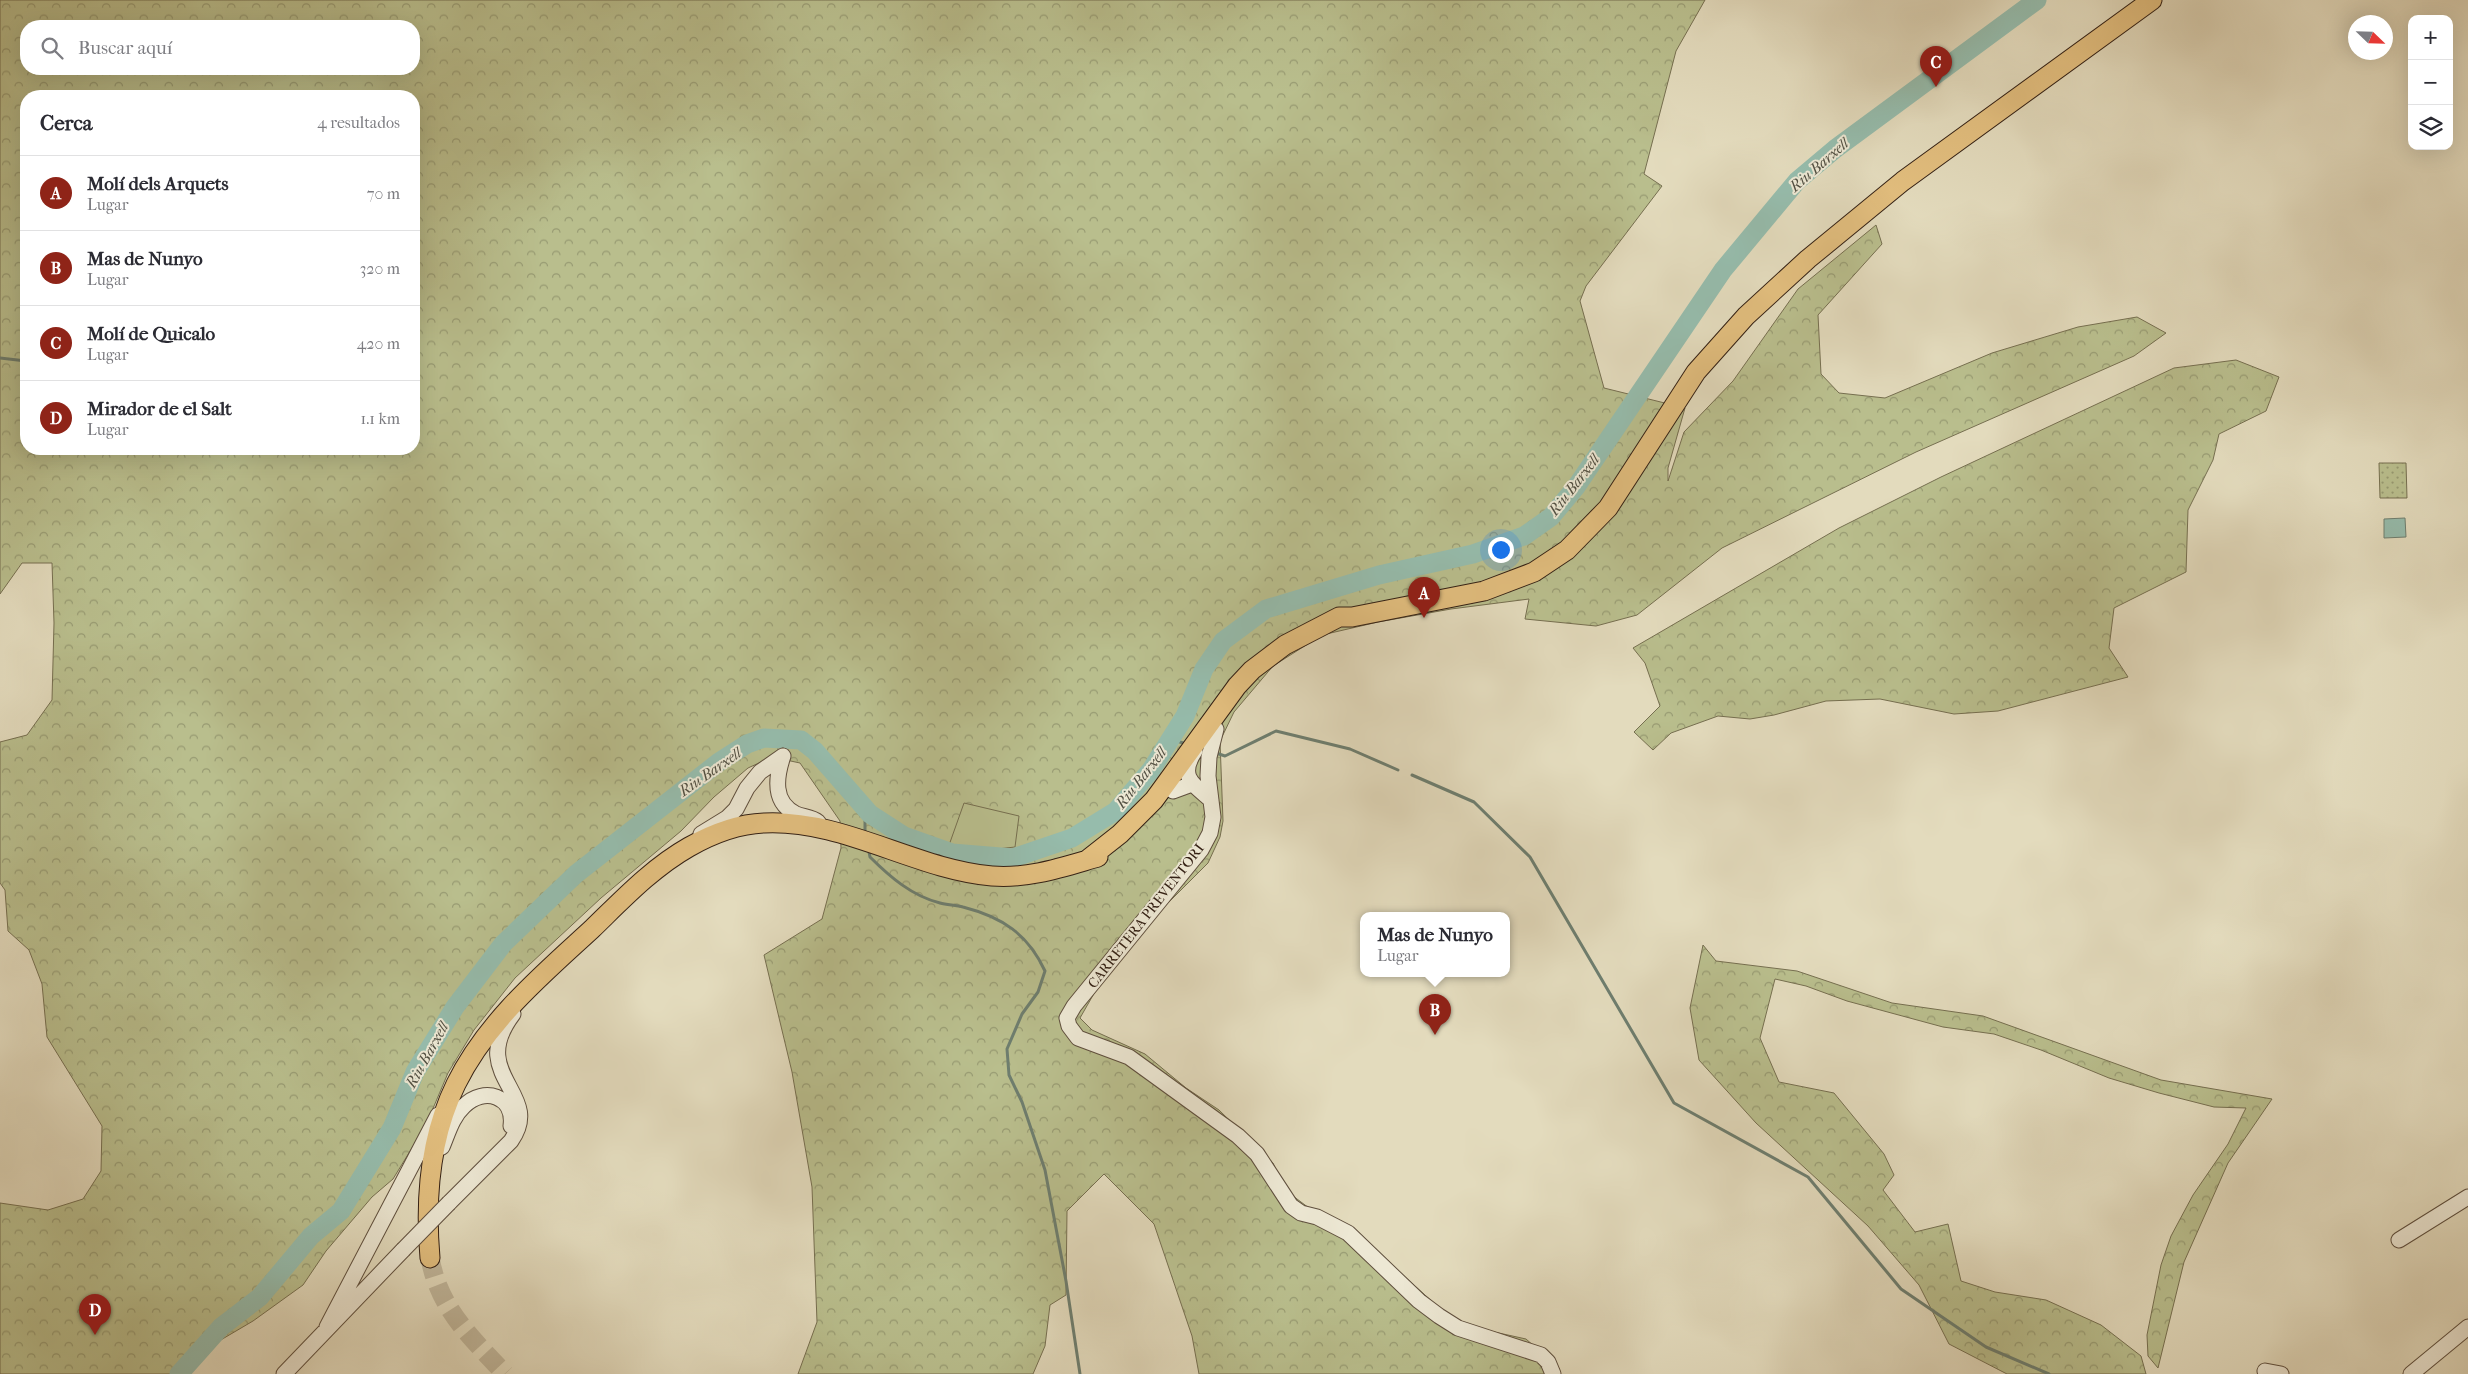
<!DOCTYPE html>
<html lang="es">
<meta charset="utf-8">
<style>
:root{--surface:#fff;--page:#f7f7f7;--text:#2b2b33;--muted:#7c7c81;--line:#e1e1e2;--accent:#8f2418}
body{margin:0;font-family:"IM FELL French Canon",serif;background:var(--page);color:var(--text)}
.controls{position:absolute;right:15px;top:15px;display:grid;overflow:hidden;border-radius:10px;box-shadow:0 5px 20px #0002}
.controls button{width:45px;height:45px;display:grid;place-items:center;padding:0;border:0;border-bottom:1px solid var(--line);background:var(--surface);color:var(--text);font:25px sans-serif}
.compass{position:absolute;left:2348px;top:15px;width:45px;height:45px;border-radius:50%;background:var(--surface);box-shadow:0 5px 20px #0002;rotate:113deg}
.you{position:absolute;left:1500px;top:549px;width:18px;height:18px;margin:-12px;border:4px solid #fff;border-radius:50%;background:#1a73e8;box-shadow:0 0 0 8px #1a73e833}
.badge{display:grid;place-items:center;width:32px;height:32px;border-radius:50%;background:var(--accent);color:#fff;font-size:16px;font-weight:700}
.pin{position:absolute;translate:-50% -41px;filter:drop-shadow(0 1px 2px #0008)}
.pin::after{content:'';position:absolute;top:26px;width:18px;height:15px;background:inherit;clip-path:polygon(0 0,100% 0,50% 100%)}
.popup{position:absolute;left:1360px;top:912px;width:150px;height:65px;box-sizing:border-box;display:grid;place-content:center;border-radius:10px;background:var(--surface);filter:drop-shadow(0 1px 4px #0005);font-size:16px;white-space:nowrap;color:var(--muted)}
.popup b{font-size:19px;color:var(--text)}
.popup::after{content:'';position:absolute;left:50%;top:100%;margin-left:-10px;border:10px solid transparent;border-top-color:var(--surface)}
.list{margin:0;padding:0;list-style:none}
h2{display:flex;justify-content:space-between;align-items:center;height:65px;margin:0;padding:0 20px;font-size:21px}
h2 small{font-size:16px;font-weight:400;color:var(--muted)}
.list li{display:grid;grid-template-columns:32px 1fr auto;gap:15px;align-items:center;box-sizing:border-box;height:75px;padding:0 20px;border-top:1px solid var(--line)}
.list b{display:block;font-size:19px;white-space:nowrap}
.list p{margin:0;font-size:16px;white-space:nowrap;color:var(--muted)}
.list em{font-size:16px;font-style:normal;color:var(--muted)}
.icon{flex:none;width:28px;height:28px;fill:none;stroke:currentColor;stroke-width:2;stroke-linecap:round;stroke-linejoin:round}
.map{position:relative;flex:none;width:2468px;height:1374px;overflow:hidden}
.search{position:absolute;background:var(--surface);box-shadow:0 5px 20px #0002;left:20px;top:20px;width:400px;height:55px;display:flex;align-items:center;gap:12px;box-sizing:border-box;padding:0 18px;border-radius:20px;color:var(--muted);font-size:19px}
.panel{position:absolute;background:var(--surface);box-shadow:0 5px 20px #0002;left:20px;top:90px;width:400px;height:365px;border-radius:20px}
.map>svg:first-child{display:block}
</style>
<div class="map">
<svg width="2468" height="1374" viewBox="0 0 2468 1374">
<defs>
<pattern id="grass-dots" width="8" height="8" patternUnits="userSpaceOnUse" patternTransform="scale(1.25)"><rect width="8" height="8" fill="#b9be8d"/><path d="M2 2h.1M6 6h.1" fill="none" stroke="#979a72" stroke-width="1.8" stroke-linecap="round"/></pattern>
<pattern id="forest-crowns" width="20" height="18" patternUnits="userSpaceOnUse" patternTransform="scale(1.25)"><rect width="20" height="18" fill="#b9be8d"/><path d="M2 6a3 3 0 1 1 6 0M12 15a3 3 0 1 1 6 0" fill="none" stroke="#979a72"/></pattern>
</defs>
<rect width="100%" height="100%" fill="#e3dbbd"/>
<filter id="stains"><feTurbulence type="fractalNoise" baseFrequency=".004" numOctaves="4"/><feColorMatrix values="0 0 0 0 .2 0 0 0 0 .09 0 0 0 0 .02 0 0 0 .5 -.17"/></filter>
<radialGradient id="worn" r=".72"><stop offset=".6" stop-color="#630" stop-opacity="0"/><stop offset="1" stop-color="#630" stop-opacity=".3"/></radialGradient>
<path fill="url(#grass-dots)" stroke="#766f50" d="M2379 463H2406L2407 498H2380Z"/>
<path fill="url(#forest-crowns)" stroke="#766f50" fill-rule="evenodd" d="M0 0H1705L1676 51 1644 174 1662 186 1586 286 1580 301 1604 388 1685 408 1668 468V481L1684 432 1733 381 1798 289 1876 225 1882 244 1818 315 1821 374 1839 393 1885 398 1992 353 2078 327 2137 317 2166 333 2134 356 1916 452 1722 548 1637 615 1596 626 1525 619 1529 599 1451 609 1378 622 1322 635 1273 666 1234 712 1220 741 1223 821 1220 837 1208 863 1147 924 1096 990 1080 1018 1092 1030 1145 1054 1186 1088 1219 1110 1273 1163 1285 1190 1309 1208 1347 1225 1435 1304 1467 1326 1526 1339 1559 1368 1560 1374H1199L1192 1336 1154 1224 1104 1174 1067 1211 1066 1295 1050 1305 1045 1346 1033 1374H798L817 1322 812 1187 792 1072 764 955 822 919 841 848 840 821 800 763 772 757 748 768 714 797 681 831 601 898 515 978 474 1030 448 1073 426 1125 393 1179 372 1197 326 1251 303 1285 253 1321 202 1351 175 1374H0V1203L48 1210 83 1199 101 1171 102 1126 47 1037 42 984 29 950 8 931 5 890 0 883V742L27 735 52 700 54 623 52 563H22L0 594ZM26 26H414V69H26ZM26 96H414V449H26Z
M2236 360 2279 377 2266 411 2219 434 2213 460 2188 510 2186 572 2114 608 2109 648 2128 677 1998 711 1954 714 1880 699 1826 701 1774 715 1750 719 1718 716 1671 733 1653 750 1634 732 1660 706 1645 663 1633 648 1839 528 1941 477 2174 368Z
M1703 945 1716 961 1797 971 1892 1003 1983 1016 2161 1080 2272 1099 2228 1163 2184 1262 2158 1368 2148 1356 2147 1335 2161 1265 2171 1236 2193 1195 2228 1144 2246 1108 2214 1107 2159 1093 2109 1078 2041 1050 1994 1034 1943 1027 1847 1001 1806 986 1775 979 1760 1038 1779 1082 1834 1093 1884 1154 1894 1175 1883 1190 1915 1232 1948 1224 1961 1281 1995 1292 2046 1300 2101 1325 2141 1356 2146 1374H2007L1949 1344 1919 1285 1868 1226 1756 1123 1699 1060 1690 1008Z"/>
<path fill="#b9be8d" stroke="#766f50" d="M964 803 1019 816 1015 847 988 850 948 848Z"/>
<path fill="#96bcac" stroke="#6e7e6f" d="M2405 518 2406 537 2384 538V519Z"/>
<g fill="none" stroke-linecap="round" stroke-linejoin="round">
<path stroke="#6e7e6f" stroke-width="3" d="M0 358 26 361
M1171 739 1186 744
M1216 753 1225 756 1276 731 1350 749 1398 770
M1412 775 1474 802 1530 857 1674 1103 1808 1177 1901 1289 1986 1347 2049 1374
M865 808V833
M869 852 870 857C890 877 912 896 940 903 947 905 956 905 963 907 1002 917 1028 934 1045 971L1038 992 1022 1014 1007 1049 1009 1075 1022 1102 1045 1170 1066 1281 1080 1374"/>
<path stroke="#96bcac" stroke-width="19" d="M179 1374 221 1327 260 1297 311 1236 341 1211 392 1128 415 1072 455 1007 503 944 576 874 719 762 747 744 764 738 801 740 815 751 870 814 904 836 952 853 1013 858 1072 838 1116 811 1151 770 1185 716 1204 669 1223 641 1266 609 1379 575 1473 554 1524 536 1551 517 1576 487 1723 270 1797 181 1835 149 2037 0"/>
<path stroke="#c0b69b" stroke-width="19" stroke-dasharray="19 9" stroke-linecap="butt" d="M430 1258C439 1309 472 1338 505 1374"/>
<g stroke="#5f4f3e" stroke-width="17">
<path id="minor" d="M1216 729 1209 757 1208 776 1213 817 1210 833 1201 850 1074 1006 1067 1018 1069 1026 1078 1038 1129 1057 1238 1136 1257 1154 1291 1206 1301 1213 1317 1217 1348 1233 1419 1301 1439 1316 1458 1328 1541 1355 1548 1362 1553 1374
M1195 751C1178 777 1193 784 1211 800
M783 756C776 777 772 802 796 814 803 817 812 817 818 822
M1173 791 1192 784
M701 834 727 818 736 809 747 788 760 772 783 756
M442 1147C448 1133 452 1117 464 1106 484 1086 515 1096 511 1126
M449 1203 511 1141C545 1093 466 1076 513 1014
M2399 1240 2468 1197
M327 1327 438 1115
M2265 1371 2281 1374
M284 1374 403 1250
M2411 1374 2468 1327"/>
</g>
<g stroke="#332014" stroke-width="21">
<path id="major" d="M1087 860 1120 834 1154 800 1237 686 1252 670 1285 645 1339 617H1352L1484 591 1534 572 1567 550 1608 508 1696 372 1746 316 1808 259 1903 181 2152 0
M430 1258C425 1200 430 1137 456 1084 487 1021 542 975 592 929 622 900 652 868 689 847 712 834 737 824 764 823 843 819 914 869 992 876 1029 879 1063 867 1098 857"/>
</g>
<use href="#minor" stroke="#ede8d4" stroke-width="15"/>
<use href="#major" stroke="#e2be7e" stroke-width="19"/>
<g stroke="#5f4f3e" stroke-width="17" stroke-linecap="butt">
<path id="minor-bridge" d="M403 1250 449 1203"/>
</g>
<use href="#minor-bridge" stroke="#ede8d4" stroke-width="15"/>
</g>
<g text-anchor="middle" dominant-baseline="central" stroke-width="4" stroke-linejoin="round" paint-order="stroke">
<g font-size="14" fill="#332014" stroke="#ede8d4">
<text transform="translate(1146 916) rotate(-52)">CARRETERA PREVENTORI</text>
</g>
<g font-size="15" font-style="italic" fill="#514f42" stroke="#ede8d4">
<text transform="translate(1819 165) rotate(-41)">Riu Barxell</text>
<text transform="translate(1574 485) rotate(-52)">Riu Barxell</text>
<text transform="translate(710 772) rotate(-35)">Riu Barxell</text>
<text transform="translate(1141 778) rotate(-52)">Riu Barxell</text>
<text transform="translate(427 1055) rotate(-61)">Riu Barxell</text>
</g>
</g>
<rect width="100%" height="100%" filter="url(#stains)"/>
<rect width="100%" height="100%" fill="url(#worn)"/>
</svg>
<div class="controls">
<button>+</button>
<button>−</button>
<button><svg class="icon" aria-label="layers" viewBox="0 0 24 24"><path d="M12 4l9 5-9 5-9-5zM3 14l9 5 9-5"/></svg></button>
</div>
<svg class="compass" viewBox="-18 -18 36 36"><path d="M0-13l5 13h-10z" fill="#e53935"/><path d="M0 13l5-13h-10z" fill="#7c7c81"/></svg>
<div class="you"></div>
<div class="pin badge" style="left:1424px;top:618px">A</div>
<div class="pin badge" style="left:1435px;top:1035px">B</div>
<div class="popup"><b>Mas de Nunyo</b>Lugar</div>
<div class="pin badge" style="left:1936px;top:87px">C</div>
<div class="pin badge" style="left:95px;top:1335px">D</div>
<div class="search"><svg class="icon" aria-label="search" viewBox="0 0 24 24"><circle cx="10" cy="10" r="6"/><path d="M15 15l6 6"/></svg>Buscar aquí</div>
<section class="panel">
<h2>Cerca<small>4 resultados</small></h2>
<ul class="list">
<li><span class="badge">A</span><div><b>Molí dels Arquets</b><p>Lugar</p></div><em>70 m</em></li>
<li><span class="badge">B</span><div><b>Mas de Nunyo</b><p>Lugar</p></div><em>320 m</em></li>
<li><span class="badge">C</span><div><b>Molí de Quicalo</b><p>Lugar</p></div><em>420 m</em></li>
<li><span class="badge">D</span><div><b>Mirador de el Salt</b><p>Lugar</p></div><em>1.1 km</em></li>
</ul>
</section>
</div>
